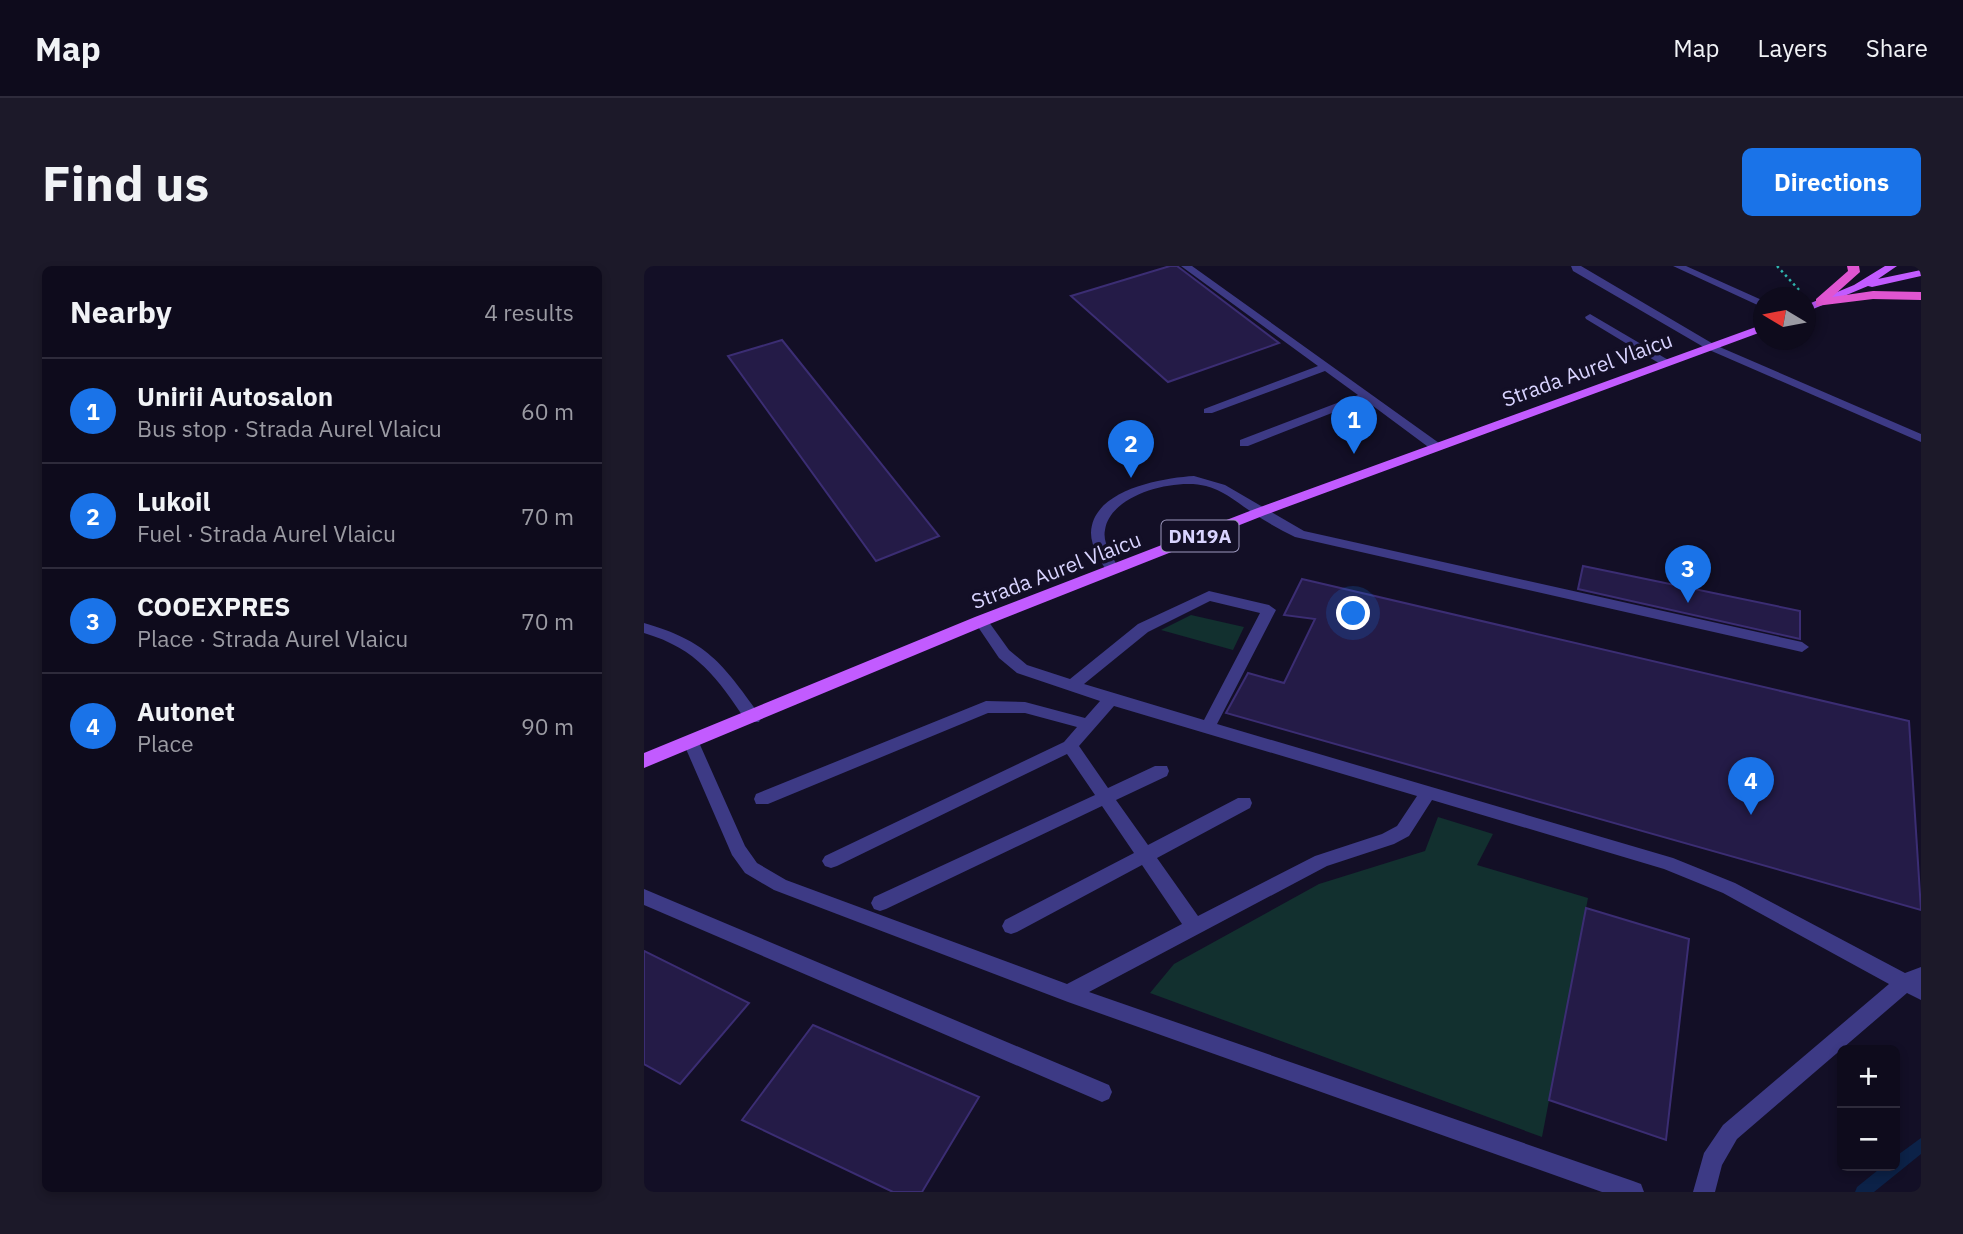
<!DOCTYPE html>
<meta charset="utf-8">
<style>
:root{--surface:#0e0b1c;--page:#1c1929;--text:#f1f3f6;--muted:#9b9ba3;--line:#2e2b3b;--accent:#1a73e8}
body{margin:0;font-family:"IBM Plex Sans",sans-serif;background:var(--page);color:var(--text)}
.controls{position:absolute;right:21px;bottom:21px;display:grid;overflow:hidden;border-radius:10px;box-shadow:0 4px 10px #0003}
.controls button{width:63px;height:63px;display:grid;place-items:center;padding:0;border:0;border-bottom:2px solid var(--line);background:var(--surface);color:var(--text);font:35px sans-serif}
.compass{position:absolute;left:1109px;top:21px;width:63px;height:63px;border-radius:50%;background:var(--surface);box-shadow:0 4px 10px #0003;rotate:280deg}
.you{position:absolute;left:710px;top:348px;width:24px;height:24px;margin:-18px;border:5px solid #fff;border-radius:50%;background:#1a73e8;box-shadow:0 0 0 10px #1a73e833}
.badge{display:grid;place-items:center;width:46px;height:46px;border-radius:50%;background:var(--accent);color:#fff;font-size:23px;font-weight:700}
.pin{position:absolute;translate:-50% -58px;filter:drop-shadow(0 2px 4px #0008)}
.pin::after{content:'';position:absolute;top:37px;width:24px;height:21px;background:inherit;clip-path:polygon(0 0,100% 0,50% 100%)}
.list{margin:0;padding:0;list-style:none}
h2{display:flex;justify-content:space-between;align-items:center;height:91px;margin:0;padding:0 28px;font-size:30px}
h2 small{font-size:23px;font-weight:400;color:var(--muted)}
.list li{display:grid;grid-template-columns:46px 1fr auto;gap:21px;align-items:center;box-sizing:border-box;height:105px;padding:0 28px;border-top:2px solid var(--line)}
.list b{display:block;font-size:26px;white-space:nowrap}
.list p{margin:0;font-size:23px;white-space:nowrap;color:var(--muted)}
.list em{font-size:23px;font-style:normal;color:var(--muted)}
.map{position:relative;flex:none;width:1277px;height:926px;overflow:hidden;border-radius:10px}
header{display:flex;align-items:center;gap:42px;box-sizing:border-box;height:98px;padding:0 35px;background:var(--surface);border-bottom:2px solid var(--line)}
header strong{font-size:33px}
nav{display:flex;gap:38px;margin-inline-start:auto;font-size:24px}
.intro{display:flex;align-items:center;justify-content:space-between;box-sizing:border-box;height:168px;padding:0 42px}
h1{margin:0;font-size:49px}
.button{padding:18px 32px;border-radius:10px;background:var(--accent);color:#fff;font-size:24px;font-weight:700}
main{display:flex;gap:42px;padding:0 42px}
aside{flex:1;background:var(--surface);border-radius:10px;box-shadow:0 4px 10px #0003}
.map>svg:first-child{display:block}
</style>
<header>
<strong>Map</strong>
<nav><a>Map</a><a>Layers</a><a>Share</a></nav>
</header>
<div class="intro"><h1>Find us</h1><a class="button">Directions</a></div>
<main>
<aside>
<h2>Nearby<small>4 results</small></h2>
<ul class="list">
<li><span class="badge">1</span><div><b>Unirii Autosalon</b><p>Bus stop · Strada Aurel Vlaicu</p></div><em>60 m</em></li>
<li><span class="badge">2</span><div><b>Lukoil</b><p>Fuel · Strada Aurel Vlaicu</p></div><em>70 m</em></li>
<li><span class="badge">3</span><div><b>COOEXPRES</b><p>Place · Strada Aurel Vlaicu</p></div><em>70 m</em></li>
<li><span class="badge">4</span><div><b>Autonet</b><p>Place</p></div><em>90 m</em></li>
</ul>
</aside>
<div class="map">
<svg width="1277" height="926" viewBox="0 0 1277 926">
<rect width="100%" height="100%" fill="#130f26"/>
<path fill="#12302f" d="M547 349 600 361 589 384 517 364Z
M794 551 849 568 833 599 944 632 898 871 506 727 530 698 675 618 781 585Z"/>
<g fill="none" stroke-linecap="round" stroke-linejoin="round">
<path fill="#0c2248" fill-rule="evenodd" d="M1277 872V888L1230 926H1211L1213 921 1239 900H1251V891Z"/>
</g>
<path fill="#241b47" stroke="#3b2d73" stroke-width="2" d="M526 0H533L635 77 524 116 427 30Z
M138 74 295 270 232 295 84 90Z
M939 300 1156 345V373L934 323Z
M658 313 1265 455 1277 644 582 447 604 407 640 417 671 353 640 349Z
M942 642 1045 673 1022 874 905 834Z
M0 685 105 737 36 818 0 798Z
M169 759 335 831 278 926H249L98 854Z"/>
<g fill="none" stroke-linecap="round" stroke-linejoin="round">
<path stroke="#2fb8b0" stroke-width="2.5" stroke-dasharray="2.5 3.5" stroke-linecap="butt" d="M1133 0 1156 25"/>
<path fill="#3d3a85" fill-rule="evenodd" d="M537 0H548L795 177V183H787L721 134 604 180H596V174L714 129 681 105 568 147H560V143L674 100Z
M927 0H937L1071 79 1277 168V176L1063 83 929 5Z
M1029 0H1042L1120 35V42Z
M946 48 1026 95 1027 97 1018 99 942 53 941 51Z
M550 210 581 219 660 265 1158 376 1165 381 1158 386 651 271C637 264 622 256 609 247 594 237 579 224 562 220 532 212 466 228 461 264 458 278 470 293 476 304L474 307H464C457 296 447 281 447 267 448 224 517 212 550 210Z
M565 325 625 339 632 344 573 458 1029 592 1091 617 1261 707 1277 701V734L1263 727 1093 873 1078 899 1071 926H1049L1060 887 1079 859 1245 718 1079 627 1020 603 788 534 765 570 750 578 683 600 445 726 989 915 997 918 1000 926H958L424 736 130 624 101 607 88 589 39 476 41 472H53L101 580 113 597 142 614 423 718 538 658 498 599 373 666 367 668 361 666 358 660 361 654 490 587 458 540 242 643 236 645 230 643 227 637 230 631 451 529 423 488 193 600 187 602 181 600 178 595 181 590 420 476 433 461 381 447H344L124 538H112L110 533 112 528 342 435 381 436 441 452 456 435 373 407 355 392 330 355 332 352H342L365 384 383 399 426 413 494 358ZM566 335 616 347 560 454 440 418 504 366ZM470 440 773 530 753 560 738 568 671 590 554 650 513 592 606 542 608 537 606 532H594L504 579 472 534 523 510 525 505 523 500H511L464 522 435 480Z
M0 357C63 375 78 397 115 448L117 452 115 456H103C73 412 54 383 0 367Z
M0 623 465 819 468 826 465 833 458 836 451 833 0 639Z"/>
<path fill="#c25bff" fill-rule="evenodd" d="M1241 0H1253L1234 13 1277 4V10L1228 21 1224 20 1162 46V39L1210 19Z
M1120 58V65L621 249 343 359 0 502V487L331 351 611 243Z"/>
<path fill="#e055d1" fill-rule="evenodd" d="M1203 0H1215L1216 6 1188 31 1229 25 1277 26V34L1229 33 1172 40V33L1204 5Z"/>
</g>
<g text-anchor="middle" dominant-baseline="central" stroke-width="7" stroke-linejoin="round" paint-order="stroke">
<rect fill="#130f26" stroke="#9e99be" stroke-width="2" x="517.5" y="254.5" width="77" height="31" rx="5"/>
<g font-size="19" font-weight="bold" fill="#d9d4ff">
<text x="556" y="270">DN19A</text>
</g>
<g font-size="21" fill="#d9d4ff" stroke="#130f26">
<text transform="translate(943 103) rotate(-20)">Strada Aurel Vlaicu</text>
<text transform="translate(412 304) rotate(-21)">Strada Aurel Vlaicu</text>
</g>
</g>
</svg>
<div class="controls">
<button>+</button>
<button>−</button>
</div>
<svg class="compass" viewBox="-18 -18 36 36"><path d="M0-13l5 13h-10z" fill="#e53935"/><path d="M0 13l5-13h-10z" fill="#9b9ba3"/></svg>
<div class="you"></div>
<div class="pin badge" style="left:710px;top:188px">1</div>
<div class="pin badge" style="left:487px;top:212px">2</div>
<div class="pin badge" style="left:1044px;top:337px">3</div>
<div class="pin badge" style="left:1107px;top:549px">4</div>
</div>
</main>
